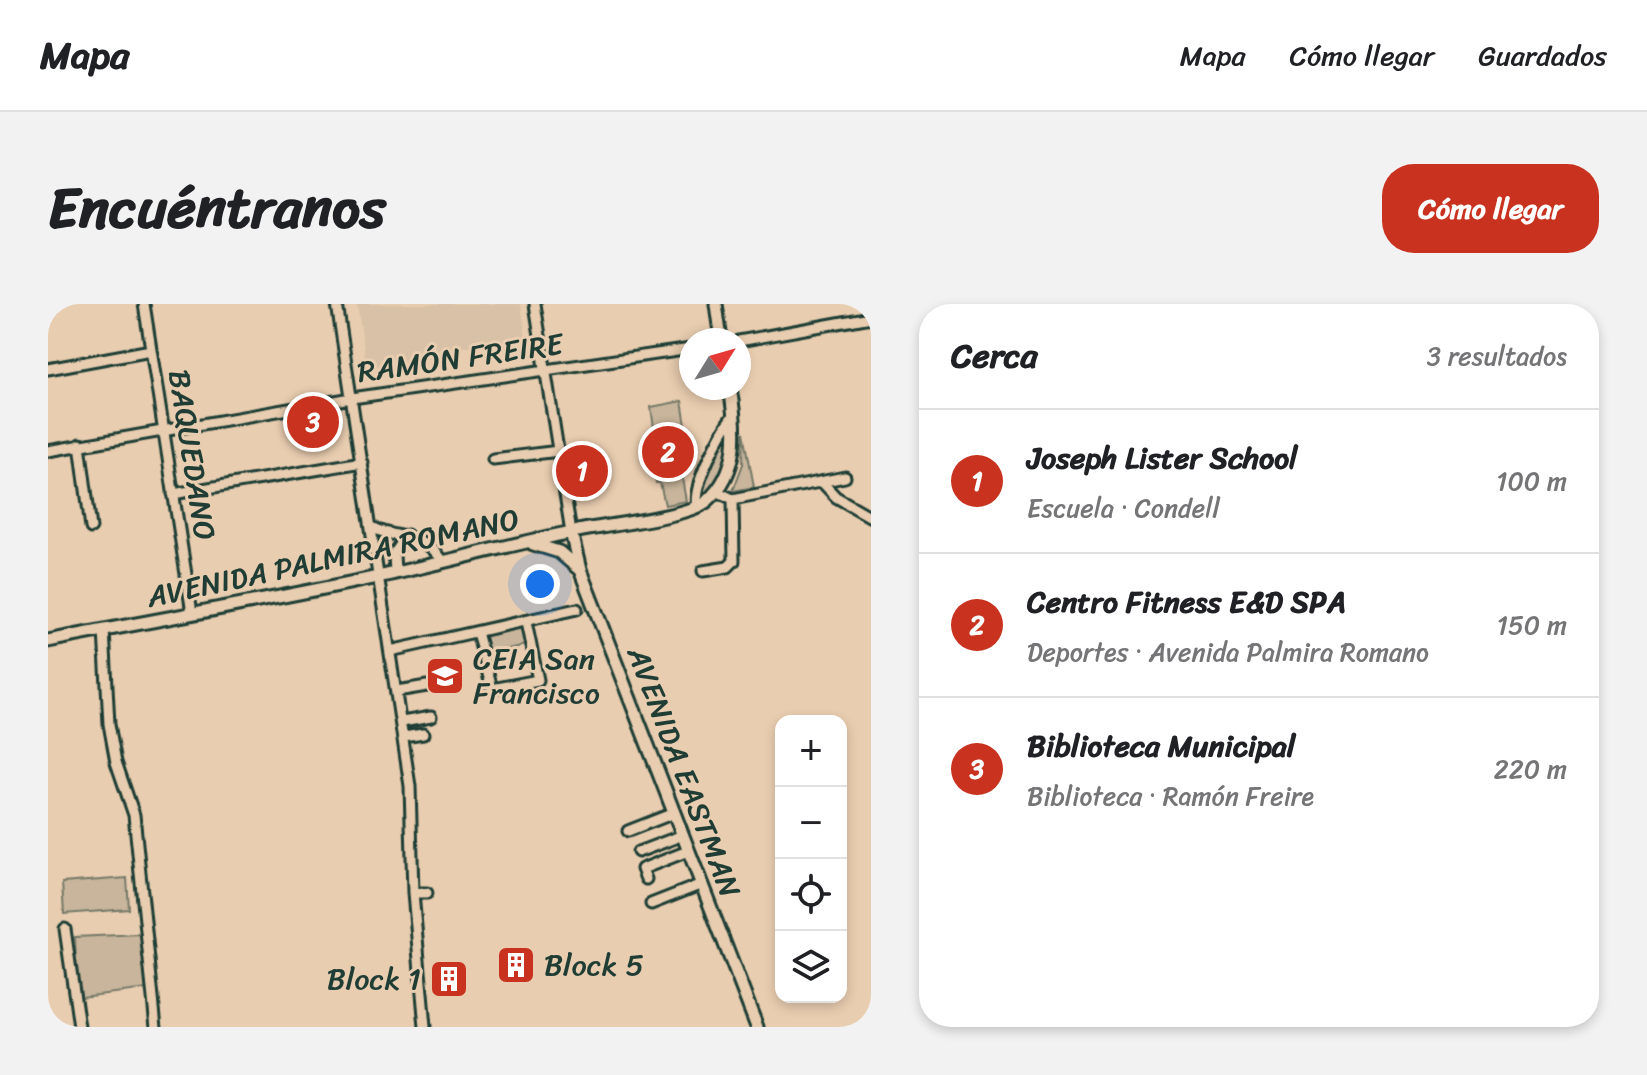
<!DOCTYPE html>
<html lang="es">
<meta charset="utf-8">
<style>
:root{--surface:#fff;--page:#f2f2f2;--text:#202124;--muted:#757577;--line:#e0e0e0;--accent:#c8321e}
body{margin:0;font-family:Sriracha,sans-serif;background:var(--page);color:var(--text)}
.controls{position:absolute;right:24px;bottom:24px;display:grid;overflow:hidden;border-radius:16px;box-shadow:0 4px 12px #0003}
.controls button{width:72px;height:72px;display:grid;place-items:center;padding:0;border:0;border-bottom:2px solid var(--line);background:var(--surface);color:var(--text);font:40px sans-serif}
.compass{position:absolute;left:631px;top:24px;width:72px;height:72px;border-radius:50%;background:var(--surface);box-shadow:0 4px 12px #0003;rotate:53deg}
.you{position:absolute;left:492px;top:280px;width:28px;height:28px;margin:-20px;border:6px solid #fff;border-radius:50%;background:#1a73e8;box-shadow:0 0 0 12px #1a73e833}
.badge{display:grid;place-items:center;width:52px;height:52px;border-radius:50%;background:var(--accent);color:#fff;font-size:26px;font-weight:700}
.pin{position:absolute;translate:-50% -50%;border:4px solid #fff;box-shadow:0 2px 8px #0006}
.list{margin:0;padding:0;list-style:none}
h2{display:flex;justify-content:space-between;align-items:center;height:104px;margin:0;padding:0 32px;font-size:34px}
h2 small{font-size:26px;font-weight:400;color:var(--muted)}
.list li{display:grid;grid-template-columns:52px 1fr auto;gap:24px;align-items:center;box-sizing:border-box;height:144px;padding:0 32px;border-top:2px solid var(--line)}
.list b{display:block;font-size:30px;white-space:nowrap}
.list p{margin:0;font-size:26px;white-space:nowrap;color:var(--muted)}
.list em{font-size:26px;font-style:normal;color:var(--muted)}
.icon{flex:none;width:44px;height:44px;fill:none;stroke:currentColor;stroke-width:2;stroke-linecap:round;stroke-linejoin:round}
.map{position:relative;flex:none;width:823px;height:723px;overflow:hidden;border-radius:32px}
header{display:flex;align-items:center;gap:48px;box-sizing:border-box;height:112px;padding:0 40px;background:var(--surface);border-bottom:2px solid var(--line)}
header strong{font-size:38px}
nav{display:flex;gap:44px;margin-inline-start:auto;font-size:28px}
.intro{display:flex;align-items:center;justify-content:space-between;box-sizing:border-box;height:192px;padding:0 48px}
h1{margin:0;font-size:56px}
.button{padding:20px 36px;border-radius:32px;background:var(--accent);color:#fff;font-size:28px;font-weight:700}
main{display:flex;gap:48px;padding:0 48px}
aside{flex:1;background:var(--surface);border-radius:32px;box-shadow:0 4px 12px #0003}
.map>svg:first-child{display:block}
</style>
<header>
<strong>Mapa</strong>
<nav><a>Mapa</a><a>Cómo llegar</a><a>Guardados</a></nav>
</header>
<div class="intro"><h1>Encuéntranos</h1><a class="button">Cómo llegar</a></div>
<main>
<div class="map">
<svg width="823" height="723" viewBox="0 0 823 723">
<rect width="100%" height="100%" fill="#e9cdb0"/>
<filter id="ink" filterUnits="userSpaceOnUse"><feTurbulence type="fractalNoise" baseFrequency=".0125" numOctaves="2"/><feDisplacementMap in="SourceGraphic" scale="16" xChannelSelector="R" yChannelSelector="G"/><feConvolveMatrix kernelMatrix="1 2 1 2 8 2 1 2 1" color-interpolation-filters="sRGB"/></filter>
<g filter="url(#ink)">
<path fill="#d8c1a6" d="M309 0H473L478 33 391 47V53L319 64Z"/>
<path fill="#c8b59b" stroke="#747968" stroke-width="2" d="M634 97 640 134H644L631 157 638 197 617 201 612 179H608L602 139 608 138 603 103Z
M682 121C682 147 680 181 651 191Z
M696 128 706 183 685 187 695 160Z
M473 321 478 341 439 349 435 329Z
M79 574 81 605 16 610 14 579Z
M93 630 100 685 33 693 29 688 27 633Z"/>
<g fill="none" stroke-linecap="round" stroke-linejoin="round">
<g stroke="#1f3d34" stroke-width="15">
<path id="minor" d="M96 0 144 309
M289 0 362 482 365 589 377 723
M487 0 523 228
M691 37 823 13
M0 65 103 46
M32 140 43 224
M0 147 304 94 643 45
M445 155 511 147
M774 178 788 193 823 213
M668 187 685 195 797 173
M125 190 314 158
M649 203C643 183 673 127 686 110
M324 223C353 239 370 223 395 258
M655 267 680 263 686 257 685 195
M347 269 346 250 359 231
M56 326 61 420 68 458 86 511 108 723
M429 328 444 385 490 376 478 318
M342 347 529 305
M349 387 379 382
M354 418 383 413
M356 433 375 430
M580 527 626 509
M590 548 635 531
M598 575 594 565 640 547
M365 589H379
M603 600 654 580
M17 625 31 723"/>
</g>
<g stroke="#1f3d34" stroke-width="17">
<path id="major" d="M668 0 673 36
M523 228 532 266 709 723
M485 240 511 248 532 266
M0 337C111 315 224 296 334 272 398 258 460 241 524 228 552 222 641 213 659 197 693 167 689 124 682 84"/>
</g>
<use href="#minor" stroke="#e9cdb0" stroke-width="9"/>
<use href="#major" stroke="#e9cdb0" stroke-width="11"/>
</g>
</g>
<defs>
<g id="school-square" transform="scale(2)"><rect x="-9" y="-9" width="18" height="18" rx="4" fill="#c8321e" stroke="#e9cdb0"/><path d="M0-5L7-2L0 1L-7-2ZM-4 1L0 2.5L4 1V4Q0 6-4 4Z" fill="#fff"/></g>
<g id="building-square" transform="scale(2)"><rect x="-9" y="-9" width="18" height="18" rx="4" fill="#c8321e" stroke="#e9cdb0"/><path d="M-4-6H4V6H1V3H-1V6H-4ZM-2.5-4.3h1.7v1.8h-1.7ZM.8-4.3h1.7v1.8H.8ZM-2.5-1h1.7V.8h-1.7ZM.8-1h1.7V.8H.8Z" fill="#fff"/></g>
</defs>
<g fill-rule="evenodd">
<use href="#school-square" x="397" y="372"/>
<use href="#building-square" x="468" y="661"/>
<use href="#building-square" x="401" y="675"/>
</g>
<g text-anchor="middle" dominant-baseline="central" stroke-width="6" stroke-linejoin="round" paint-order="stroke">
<g font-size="30" fill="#1f3d34" stroke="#e9cdb0">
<text transform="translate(412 54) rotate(-8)">RAMÓN FREIRE</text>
<text transform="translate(144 151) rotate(81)">BAQUEDANO</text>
<text transform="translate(285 254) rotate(-12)">AVENIDA PALMIRA ROMANO</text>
<text transform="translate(636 468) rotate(69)">AVENIDA EASTMAN</text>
</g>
<g font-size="30" fill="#1f3d34" stroke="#e9cdb0" text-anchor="start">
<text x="425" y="355">CEIA San<tspan x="425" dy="34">Francisco</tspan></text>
<text x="496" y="661">Block 5</text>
<text x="373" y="675" text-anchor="end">Block 1</text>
</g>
</g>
</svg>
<div class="controls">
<button>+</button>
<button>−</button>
<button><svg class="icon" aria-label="locate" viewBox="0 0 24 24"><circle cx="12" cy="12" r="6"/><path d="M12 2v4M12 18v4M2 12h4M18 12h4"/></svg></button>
<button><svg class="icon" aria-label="layers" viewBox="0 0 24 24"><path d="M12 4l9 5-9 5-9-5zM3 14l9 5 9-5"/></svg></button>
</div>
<svg class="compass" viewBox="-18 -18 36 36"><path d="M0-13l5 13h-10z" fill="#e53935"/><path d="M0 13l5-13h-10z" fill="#757577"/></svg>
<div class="you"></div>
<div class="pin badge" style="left:534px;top:167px">1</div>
<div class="pin badge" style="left:620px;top:148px">2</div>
<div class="pin badge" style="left:265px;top:118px">3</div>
</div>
<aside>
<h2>Cerca<small>3 resultados</small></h2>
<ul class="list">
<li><span class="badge">1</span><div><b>Joseph Lister School</b><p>Escuela · Condell</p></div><em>100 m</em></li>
<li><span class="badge">2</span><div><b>Centro Fitness E&amp;D SPA</b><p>Deportes · Avenida Palmira Romano</p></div><em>150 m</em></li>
<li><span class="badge">3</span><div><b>Biblioteca Municipal</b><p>Biblioteca · Ramón Freire</p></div><em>220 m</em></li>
</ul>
</aside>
</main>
